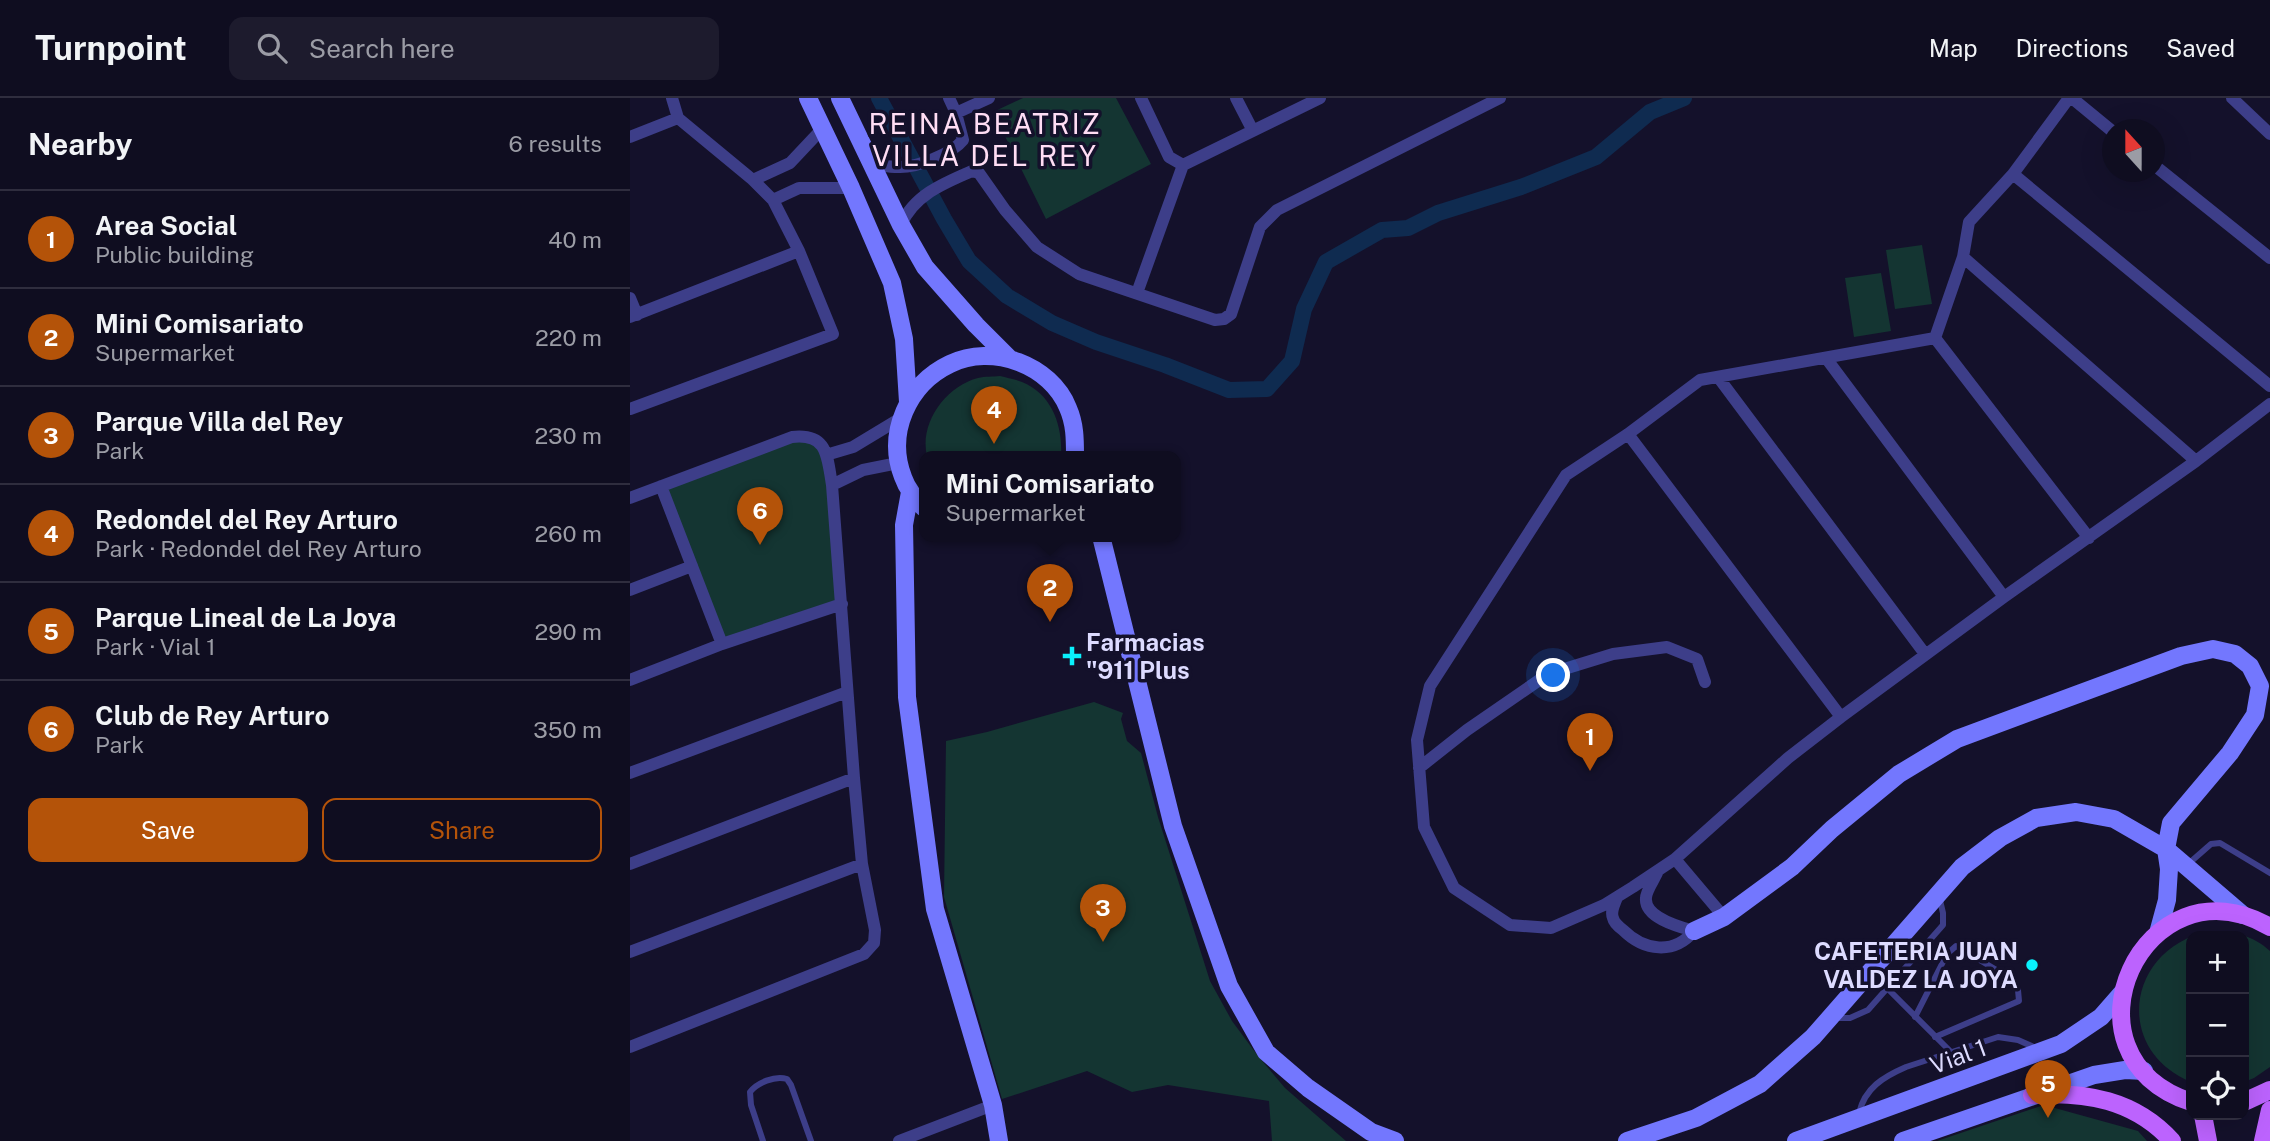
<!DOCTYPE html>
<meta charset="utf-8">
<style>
:root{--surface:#0f0d20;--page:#1d1b2d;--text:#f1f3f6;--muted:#9b9ca5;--line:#2f2d3e;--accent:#b45309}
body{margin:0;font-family:"Public Sans",sans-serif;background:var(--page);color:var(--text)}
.controls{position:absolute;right:21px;bottom:21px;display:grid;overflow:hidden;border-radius:14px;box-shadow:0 7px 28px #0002}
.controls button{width:63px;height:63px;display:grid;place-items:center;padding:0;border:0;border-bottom:2px solid var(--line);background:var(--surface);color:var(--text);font:35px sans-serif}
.compass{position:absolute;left:1472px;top:21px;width:63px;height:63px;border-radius:50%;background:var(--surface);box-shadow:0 7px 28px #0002;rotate:339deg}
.you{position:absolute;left:924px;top:578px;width:24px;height:24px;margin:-18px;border:5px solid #fff;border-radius:50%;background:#1a73e8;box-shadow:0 0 0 10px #1a73e833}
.badge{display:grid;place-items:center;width:46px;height:46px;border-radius:50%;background:var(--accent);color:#fff;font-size:23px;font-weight:700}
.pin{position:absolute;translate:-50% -58px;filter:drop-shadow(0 2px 4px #0008)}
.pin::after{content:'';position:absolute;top:37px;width:24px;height:21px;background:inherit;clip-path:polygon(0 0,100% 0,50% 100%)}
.popup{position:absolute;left:289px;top:353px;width:262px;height:91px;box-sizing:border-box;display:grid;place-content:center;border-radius:14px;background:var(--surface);filter:drop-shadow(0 2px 5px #0005);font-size:23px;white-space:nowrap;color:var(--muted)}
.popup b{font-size:26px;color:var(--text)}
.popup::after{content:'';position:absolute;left:50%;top:100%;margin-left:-14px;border:14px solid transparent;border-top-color:var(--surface)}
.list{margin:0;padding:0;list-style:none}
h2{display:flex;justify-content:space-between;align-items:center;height:91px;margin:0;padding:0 28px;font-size:30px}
h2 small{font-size:23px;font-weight:400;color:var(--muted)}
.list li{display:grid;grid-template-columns:46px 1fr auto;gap:21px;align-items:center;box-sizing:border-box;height:98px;padding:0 28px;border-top:2px solid var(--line)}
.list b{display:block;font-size:26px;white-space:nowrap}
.list p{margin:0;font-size:23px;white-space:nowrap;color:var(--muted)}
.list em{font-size:23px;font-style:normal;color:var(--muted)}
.actions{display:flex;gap:14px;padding:21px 28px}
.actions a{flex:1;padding:16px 0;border:2px solid var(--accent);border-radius:14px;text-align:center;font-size:24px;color:var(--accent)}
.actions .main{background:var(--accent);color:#fff}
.icon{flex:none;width:38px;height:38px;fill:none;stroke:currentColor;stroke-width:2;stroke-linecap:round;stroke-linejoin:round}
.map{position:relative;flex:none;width:1640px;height:1043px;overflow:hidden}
header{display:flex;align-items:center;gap:42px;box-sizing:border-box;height:98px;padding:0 35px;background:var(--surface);border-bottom:2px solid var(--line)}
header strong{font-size:33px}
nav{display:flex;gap:38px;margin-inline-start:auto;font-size:24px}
.search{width:490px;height:63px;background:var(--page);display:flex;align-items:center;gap:18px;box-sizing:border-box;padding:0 24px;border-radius:14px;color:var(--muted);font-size:26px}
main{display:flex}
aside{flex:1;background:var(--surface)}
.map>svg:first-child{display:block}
</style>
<header>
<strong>Turnpoint</strong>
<div class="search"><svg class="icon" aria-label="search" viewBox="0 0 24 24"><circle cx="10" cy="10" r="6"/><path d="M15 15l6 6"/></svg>Search here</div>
<nav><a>Map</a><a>Directions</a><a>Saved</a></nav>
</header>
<main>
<aside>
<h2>Nearby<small>6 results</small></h2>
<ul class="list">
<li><span class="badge">1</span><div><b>Area Social</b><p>Public building</p></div><em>40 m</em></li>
<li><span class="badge">2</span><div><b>Mini Comisariato</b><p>Supermarket</p></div><em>220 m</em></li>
<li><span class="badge">3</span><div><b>Parque Villa del Rey</b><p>Park</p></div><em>230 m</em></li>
<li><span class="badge">4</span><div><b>Redondel del Rey Arturo</b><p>Park · Redondel del Rey Arturo</p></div><em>260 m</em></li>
<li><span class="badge">5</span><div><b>Parque Lineal de La Joya</b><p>Park · Vial 1</p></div><em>290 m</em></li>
<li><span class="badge">6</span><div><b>Club de Rey Arturo</b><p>Park</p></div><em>350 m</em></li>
</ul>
<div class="actions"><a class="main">Save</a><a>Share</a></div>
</aside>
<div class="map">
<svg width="1640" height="1043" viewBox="0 0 1640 1043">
<rect width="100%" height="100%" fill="#14112b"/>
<path fill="#143532" d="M393 0H486L521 66 416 121 363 14Z
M1292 147 1302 206 1265 211 1256 152Z
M1251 175 1261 233 1224 239 1215 180Z
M370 278C377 280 385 281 392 284 422 296 433 328 431 358H297C289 325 316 288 348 280 355 278 363 279 370 278Z
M177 337 196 357 212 506 92 546 31 388Z
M464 604 493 615 491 621 497 643 511 655 528 719 580 883 602 923 628 958 655 990 716 1043H642L639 1003 538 987 502 994 457 973 372 1001 314 799 316 643 357 634Z
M1580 833C1602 833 1623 837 1640 853V969L1624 980 1614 984V838H1561V984C1482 951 1497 850 1580 833Z
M1414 1007 1508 1033 1517 1043H1307Z"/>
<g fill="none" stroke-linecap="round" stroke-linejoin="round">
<path stroke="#0f2b50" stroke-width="16" d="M249 0 314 121 339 163 377 198 422 225 466 244 535 267 599 292 637 291 662 263 674 211 696 164 752 132 778 130 808 115 891 89 966 59 1020 14 1054 0"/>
<path stroke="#3d3e89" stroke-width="6" d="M1557 767 1581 746 1590 745 1640 775
M1257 890 1321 954
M1285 919 1317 856 1326 848 1380 880 1388 892 1389 903 1305 939
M1204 920H1220L1238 912 1313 827V815L1309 798
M1229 1015C1235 990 1253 979 1276 969L1368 939 1388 942 1406 950
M133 1043 121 1007 120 994C127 985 145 977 157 981L161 987 181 1043"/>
<path stroke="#3d3e89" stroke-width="12" d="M606 0 623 33
M1439 0 1383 76 1339 124 1333 159 1305 240 1070 282 998 336 936 377 800 588 787 642 794 729 824 790 880 827 921 830 974 807 1003 789 1045 761 1158 660 1211 619 1374 499 1566 363 1640 306
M1442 0 1482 33
M1602 0 1640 36
M326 15 359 0
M0 39 48 20
M241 66C250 67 259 69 268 69 286 70 322 56 333 42L326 15 319 0
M553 67 690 0
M1524 67 1640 160
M1383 76 1640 288
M123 82 160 65 192 31
M143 102 169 90H221
M271 127C284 97 314 85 342 73L349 75 375 112 407 149 449 176 585 222 594 221 601 216 630 129 647 112 870 0
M1333 159 1566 363
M507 195 553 67 539 59 511 0
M0 200 7 217
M0 219 169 153
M1305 240 1459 440
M1196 260 1374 499
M1088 279 1295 556
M0 311 203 236 169 153 143 102 123 82 48 20 42 0
M998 336 1211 619
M196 357 223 349 271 320
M202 387 233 372 268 365
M31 388 92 546 212 506
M0 400 162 339C198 335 197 358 202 387L224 680 232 766 245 832 244 845 234 856 0 949
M0 492 62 468
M0 582 92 546
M789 670 837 632 918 576 983 556 1037 549 1067 561 1075 584
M0 675 217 594
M1045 761 1094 819
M0 766 224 680
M987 799C985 806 980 813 983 820 984 825 989 829 993 832 1014 853 1044 857 1064 833 1050 829 1014 820 1016 800 1016 793 1024 782 1027 775
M0 854 232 766
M269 1043 363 1007"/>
<path stroke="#7377fe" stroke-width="18" d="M178 0 221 90 262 185 274 241 278 304
M210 0 271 127 295 169 346 227 379 260
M280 394 274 427 277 599 305 811 363 1007 369 1043
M294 410C285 400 277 391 273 379 256 335 278 286 320 266 362 245 421 267 438 310 445 326 445 341 445 358
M471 438 543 728 599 888 636 954 678 990 741 1034 765 1043
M1064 833 1094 819 1162 769 1202 731 1269 676 1327 641 1551 558 1583 551 1605 556 1620 568 1630 588 1625 617 1600 655 1541 725 1536 751 1539 771 1537 802 1528 835
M997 1043 1066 1020 1130 986 1183 939 1332 769 1370 740 1406 720 1446 714 1484 721 1536 751 1613 817
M1166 1043 1431 946 1471 919 1492 895
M1273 1043 1464 977 1495 972 1514 973"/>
<path stroke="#bc63fe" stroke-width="18" d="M1402 997C1455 993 1505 1002 1542 1043
M1561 1004C1421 958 1514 756 1640 829
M1614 1004 1640 992
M1573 1017 1578 1043
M1633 1043 1640 1012"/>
</g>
<g fill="#09f1fd" stroke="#14112b" stroke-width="2.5">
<path d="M438.5 547.5h7v7h7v7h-7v7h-7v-7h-7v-7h7z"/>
<circle cx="1402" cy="867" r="7"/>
</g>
<g text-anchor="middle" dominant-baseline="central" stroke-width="7" stroke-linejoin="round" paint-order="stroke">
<g font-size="24" font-weight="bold" fill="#dddbff" stroke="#14112b" text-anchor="start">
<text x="456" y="544">Farmacias<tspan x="456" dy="28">"911 Plus</tspan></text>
<text x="1388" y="853" text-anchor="end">CAFETERIA JUAN<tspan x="1388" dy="28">VALDEZ LA JOYA</tspan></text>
</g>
<g font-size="24" fill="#dddbff" stroke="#14112b">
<text transform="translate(1328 958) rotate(-20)">Vial 1</text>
</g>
<g font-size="28" letter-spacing="2" fill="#ffddf4" stroke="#14112b">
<text x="355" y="25">REINA BEATRIZ<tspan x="355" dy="32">VILLA DEL REY</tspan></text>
</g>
</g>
</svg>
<div class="controls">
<button>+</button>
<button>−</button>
<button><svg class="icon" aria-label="locate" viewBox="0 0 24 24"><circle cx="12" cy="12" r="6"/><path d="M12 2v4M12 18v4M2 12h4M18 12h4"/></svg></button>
</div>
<svg class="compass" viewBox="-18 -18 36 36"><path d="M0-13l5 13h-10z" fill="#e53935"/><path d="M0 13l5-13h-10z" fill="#9b9ca5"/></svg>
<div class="you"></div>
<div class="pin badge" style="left:960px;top:673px">1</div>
<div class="pin badge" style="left:420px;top:524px">2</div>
<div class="popup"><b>Mini Comisariato</b>Supermarket</div>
<div class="pin badge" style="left:473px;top:844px">3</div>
<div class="pin badge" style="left:364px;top:346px">4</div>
<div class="pin badge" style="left:1418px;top:1020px">5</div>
<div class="pin badge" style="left:130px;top:447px">6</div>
</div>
</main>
